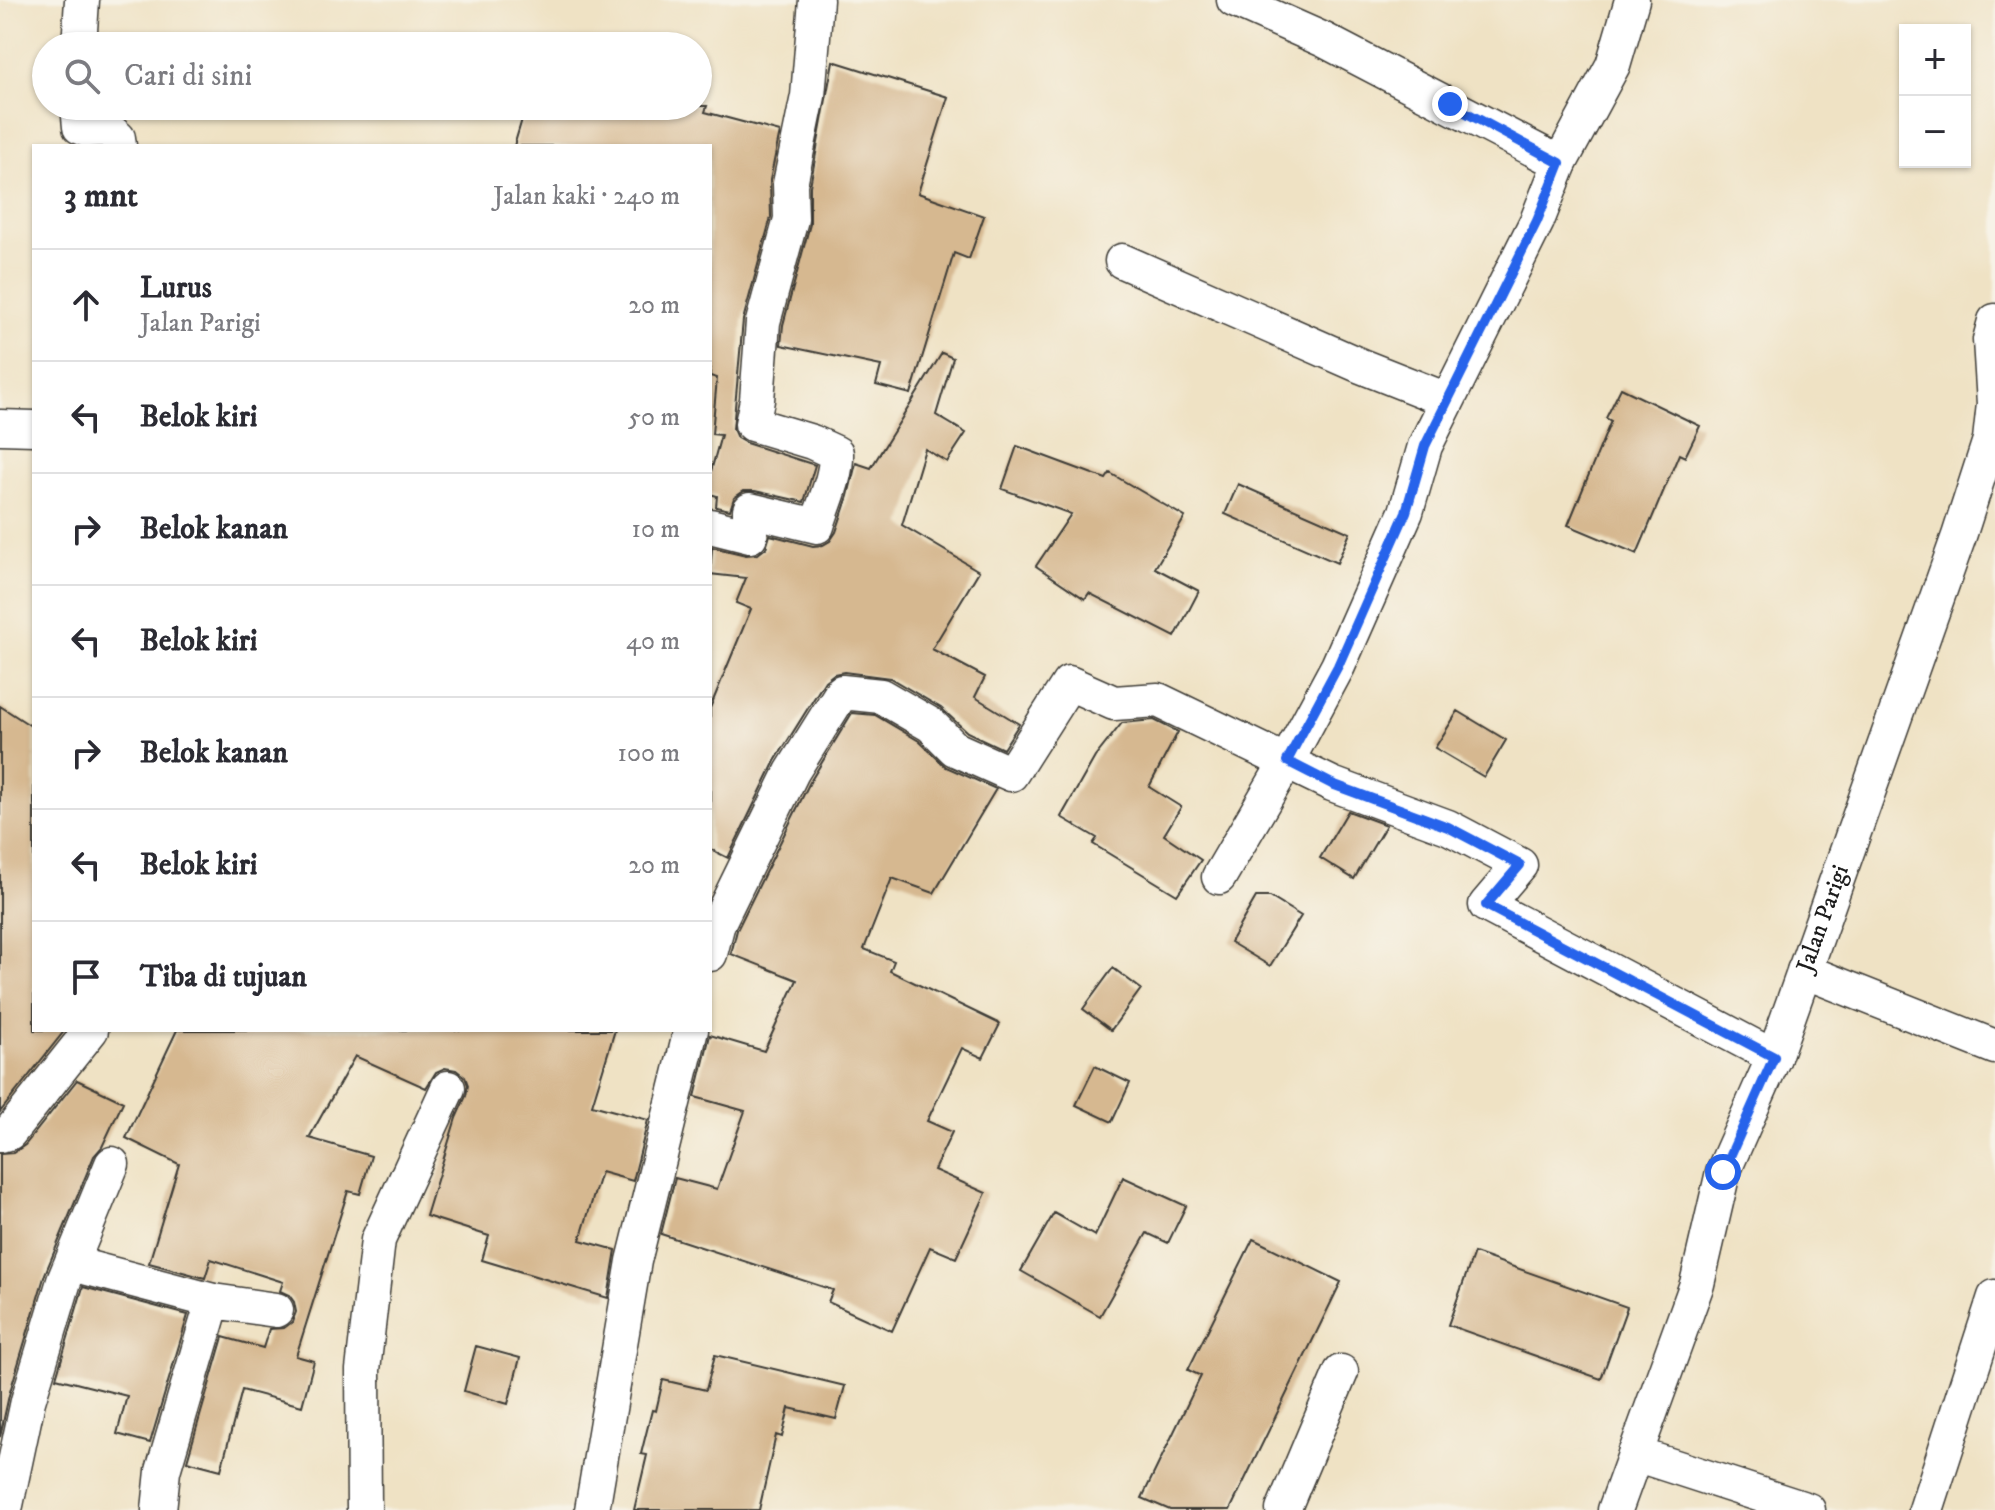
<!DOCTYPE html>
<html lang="id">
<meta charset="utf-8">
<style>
:root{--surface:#fff;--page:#f2f2f3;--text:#2b2b33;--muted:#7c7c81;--line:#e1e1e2}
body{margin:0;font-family:"IM FELL DW Pica",serif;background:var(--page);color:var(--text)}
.controls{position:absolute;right:24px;top:24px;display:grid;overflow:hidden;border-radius:0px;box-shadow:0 2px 6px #0004}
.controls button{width:72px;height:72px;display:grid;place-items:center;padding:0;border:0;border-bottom:2px solid var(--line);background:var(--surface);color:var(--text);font:40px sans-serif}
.stop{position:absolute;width:24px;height:24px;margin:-18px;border:6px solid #2563eb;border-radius:50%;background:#fff}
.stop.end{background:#2563eb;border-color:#fff;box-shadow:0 2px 8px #0008}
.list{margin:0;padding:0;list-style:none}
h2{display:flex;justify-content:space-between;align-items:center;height:104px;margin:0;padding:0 32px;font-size:34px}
h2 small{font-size:26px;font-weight:400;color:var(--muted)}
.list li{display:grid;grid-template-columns:52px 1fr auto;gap:24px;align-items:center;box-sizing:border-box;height:112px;padding:0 32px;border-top:2px solid var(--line)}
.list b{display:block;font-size:30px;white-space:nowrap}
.list p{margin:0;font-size:26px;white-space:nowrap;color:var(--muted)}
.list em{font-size:26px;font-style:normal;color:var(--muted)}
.icon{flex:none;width:44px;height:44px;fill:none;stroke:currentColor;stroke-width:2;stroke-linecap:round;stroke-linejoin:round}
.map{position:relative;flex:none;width:1995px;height:1510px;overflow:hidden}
.search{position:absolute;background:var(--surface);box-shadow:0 2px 6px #0004;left:32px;top:32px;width:680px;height:88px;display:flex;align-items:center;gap:20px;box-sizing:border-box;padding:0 28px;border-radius:44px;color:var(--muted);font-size:30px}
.panel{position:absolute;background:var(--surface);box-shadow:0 2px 6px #0004;left:32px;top:144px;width:680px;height:888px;border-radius:0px}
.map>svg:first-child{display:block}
</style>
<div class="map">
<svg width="1995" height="1510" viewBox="0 0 1995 1510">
<rect width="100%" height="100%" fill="#f7f3e8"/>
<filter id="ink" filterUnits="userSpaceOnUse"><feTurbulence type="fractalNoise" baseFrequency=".0125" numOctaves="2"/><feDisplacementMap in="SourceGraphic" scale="16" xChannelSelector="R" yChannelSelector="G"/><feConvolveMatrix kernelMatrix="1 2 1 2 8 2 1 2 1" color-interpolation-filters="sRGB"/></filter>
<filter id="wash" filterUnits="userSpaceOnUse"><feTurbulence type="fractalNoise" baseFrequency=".006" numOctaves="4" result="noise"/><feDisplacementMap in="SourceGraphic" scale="32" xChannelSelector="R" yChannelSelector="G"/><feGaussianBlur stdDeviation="1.8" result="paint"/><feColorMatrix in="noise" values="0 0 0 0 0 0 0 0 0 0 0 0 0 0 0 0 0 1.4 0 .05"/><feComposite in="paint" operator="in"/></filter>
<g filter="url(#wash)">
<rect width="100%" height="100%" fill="#efe2c4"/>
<g id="blocks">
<path fill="#d6b890" d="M833 61 948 97 918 193 984 216 969 259 954 253 911 394 876 385 881 366 781 345 783 325 810 224V186Z
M526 106H707L705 112 780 132 770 180 771 217 743 320 733 429 737 438 746 443 815 465 804 502 755 491H744L734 498 730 510 716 507 717 496 710 494V475L721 435 712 434 717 378 710 376V146H514Z
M942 353 953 358 936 415 966 433 947 462 925 449 902 525 979 571 932 649 985 677 975 697 1019 724 1003 749 967 732 941 708 890 678 844 672 834 674 825 681 775 761 728 858 710 849V708L751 609 736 603 746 578 710 574 712 547 746 555 758 554 766 548 770 535 813 546 823 545 830 541 836 532 848 496 856 463 871 468Z
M1621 388 1700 426 1685 457 1679 454 1637 554 1568 525 1611 421 1606 418Z
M1017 446 1106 479 1110 473 1185 517 1155 568 1199 591 1175 637 1089 593 1085 599 1036 566 1071 514 1002 489Z
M1238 484 1350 533 1337 563 1225 514Z
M0 706 34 728V1030H65L0 1112Z
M1458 711 1506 740 1484 777 1435 748Z
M852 713 875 715 919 741 946 767 996 789 934 893 892 878 864 949 894 961 890 971 1000 1024 983 1058 962 1048 927 1121 952 1132 934 1170 986 1193 956 1258 930 1247 892 1331 828 1302 833 1290 661 1234 675 1178 717 1189 745 1111 695 1097 710 1035 764 1051 797 980 731 954 737 930 810 782Z
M1154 720 1178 732 1149 787 1181 807 1164 835 1201 860 1177 895 1093 844 1097 838 1061 817 1095 757 1122 723Z
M1348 811 1386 825 1354 879 1320 858Z
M1256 897H1270L1301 916 1270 966 1230 942Z
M1113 968 1141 989 1111 1030 1083 1009Z
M177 1030H615L592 1105 648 1120 633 1181 601 1172 580 1240 616 1250 608 1298 482 1260 489 1236 426 1216 456 1118 466 1096 468 1085 465 1077 456 1070 445 1068 436 1072 426 1088 355 1056 309 1138 371 1156 360 1194 348 1191 296 1356 314 1361 302 1406 242 1390 221 1470 187 1461 223 1337 263 1348 269 1329 284 1328 292 1322 296 1312 294 1302 289 1295 280 1291 283 1282 211 1259 205 1278 149 1263 179 1164 126 1138Z
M1095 1066 1130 1083 1112 1122 1076 1105Z
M77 1080 123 1102 102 1147 94 1156 45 1274 9 1395 0 1437V1154L13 1153 25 1145Z
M1123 1177 1186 1206 1168 1243 1147 1233 1100 1316 1021 1271 1054 1213 1095 1236Z
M1253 1239 1341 1282 1230 1510H1170L1142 1498 1201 1376 1188 1370Z
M1474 1253 1627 1307 1601 1379 1448 1325Z
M83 1287 188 1315 150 1443 117 1434 127 1396 56 1378Z
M476 1346 520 1358 508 1404 464 1391Z
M715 1355 845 1386 836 1419 789 1408 782 1437 776 1435 759 1510H634L647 1455 641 1454 652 1410 656 1411 663 1380 706 1390Z"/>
</g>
</g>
<g filter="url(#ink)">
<use href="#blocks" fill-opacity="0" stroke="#3c3a35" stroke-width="2"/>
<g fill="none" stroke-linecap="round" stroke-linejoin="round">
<g stroke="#3c3a35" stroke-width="37">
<g id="minor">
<path d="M1234 0 1324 40 1560 163"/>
<path d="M79 46 82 0"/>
<path d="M78 106 80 127 87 130 108 129 118 138 119 146"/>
<path d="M1122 261 1361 366 1447 400"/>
<path d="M0 427 34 428"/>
<path d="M710 526 750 536V510L817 526C824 502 837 477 836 453L812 442 752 424 757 400 763 322 791 219 790 184 808 96 816 0"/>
<path d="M1219 877 1287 761 1338 666 1406 512 1425 446 1537 221 1560 163 1613 65 1632 0"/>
<path d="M710 954 718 923 792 772 842 692 881 696 931 725 955 749 1011 774 1069 683 1114 703 1158 700 1332 784 1448 827 1520 865 1486 905 1774 1057"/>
<path d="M1804 971 1995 1047"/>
<path d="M0 1135 9 1133 91 1030"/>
<path d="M73 1264 213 1301"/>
<path d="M1635 1454 1808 1510"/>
<path d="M6 1505 28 1401 64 1281 112 1164"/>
<path d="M159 1510 163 1471 213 1301 276 1310"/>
<path d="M364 1510 363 1370 378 1240 448 1088"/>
<path d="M592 1510 634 1261 691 1030"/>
<path d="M1283 1510 1341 1372"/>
<path id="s1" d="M1615 1510 1697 1284 1723 1172 1774 1057 1959 536 1990 440 1994 404 1990 340 1995 321"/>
<path d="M1926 1510 1995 1297"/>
</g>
</g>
<use href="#minor" stroke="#fff" stroke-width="34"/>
</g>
</g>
<g fill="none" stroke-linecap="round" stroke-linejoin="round" filter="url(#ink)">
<path stroke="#2563eb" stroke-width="10" d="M1450 104 1560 163 1537 221 1425 446 1406 512 1338 666 1287 761 1332 784 1448 827 1520 865 1486 905 1774 1057 1723 1172"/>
</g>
<g text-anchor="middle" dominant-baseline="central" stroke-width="8" stroke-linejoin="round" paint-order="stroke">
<g font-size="24" fill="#1c1c1c" stroke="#f7f3e8">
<text stroke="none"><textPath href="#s1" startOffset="628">Jalan Parigi</textPath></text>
</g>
</g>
</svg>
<div class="controls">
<button>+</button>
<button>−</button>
</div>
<div class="stop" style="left:1723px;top:1172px"></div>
<div class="stop end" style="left:1450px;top:104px"></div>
<div class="search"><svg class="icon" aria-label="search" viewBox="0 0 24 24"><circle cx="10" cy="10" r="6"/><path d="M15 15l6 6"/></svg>Cari di sini</div>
<section class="panel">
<h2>3 mnt<small>Jalan kaki · 240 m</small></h2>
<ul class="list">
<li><svg class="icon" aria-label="ahead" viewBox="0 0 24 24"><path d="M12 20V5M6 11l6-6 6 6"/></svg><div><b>Lurus</b><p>Jalan Parigi</p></div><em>20 m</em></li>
<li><svg class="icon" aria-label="left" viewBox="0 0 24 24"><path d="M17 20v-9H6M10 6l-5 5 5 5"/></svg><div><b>Belok kiri</b></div><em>50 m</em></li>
<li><svg class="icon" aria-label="right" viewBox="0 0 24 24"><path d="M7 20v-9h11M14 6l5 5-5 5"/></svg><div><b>Belok kanan</b></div><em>10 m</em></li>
<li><svg class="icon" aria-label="left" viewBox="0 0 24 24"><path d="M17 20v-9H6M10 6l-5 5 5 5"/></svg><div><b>Belok kiri</b></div><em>40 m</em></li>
<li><svg class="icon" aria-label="right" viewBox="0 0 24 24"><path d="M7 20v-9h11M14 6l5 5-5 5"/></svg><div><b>Belok kanan</b></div><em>100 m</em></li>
<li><svg class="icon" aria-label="left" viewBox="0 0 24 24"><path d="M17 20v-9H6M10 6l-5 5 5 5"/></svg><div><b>Belok kiri</b></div><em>20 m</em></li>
<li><svg class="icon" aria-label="arrive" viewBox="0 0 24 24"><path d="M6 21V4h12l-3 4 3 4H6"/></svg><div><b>Tiba di tujuan</b></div></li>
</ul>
</section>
</div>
